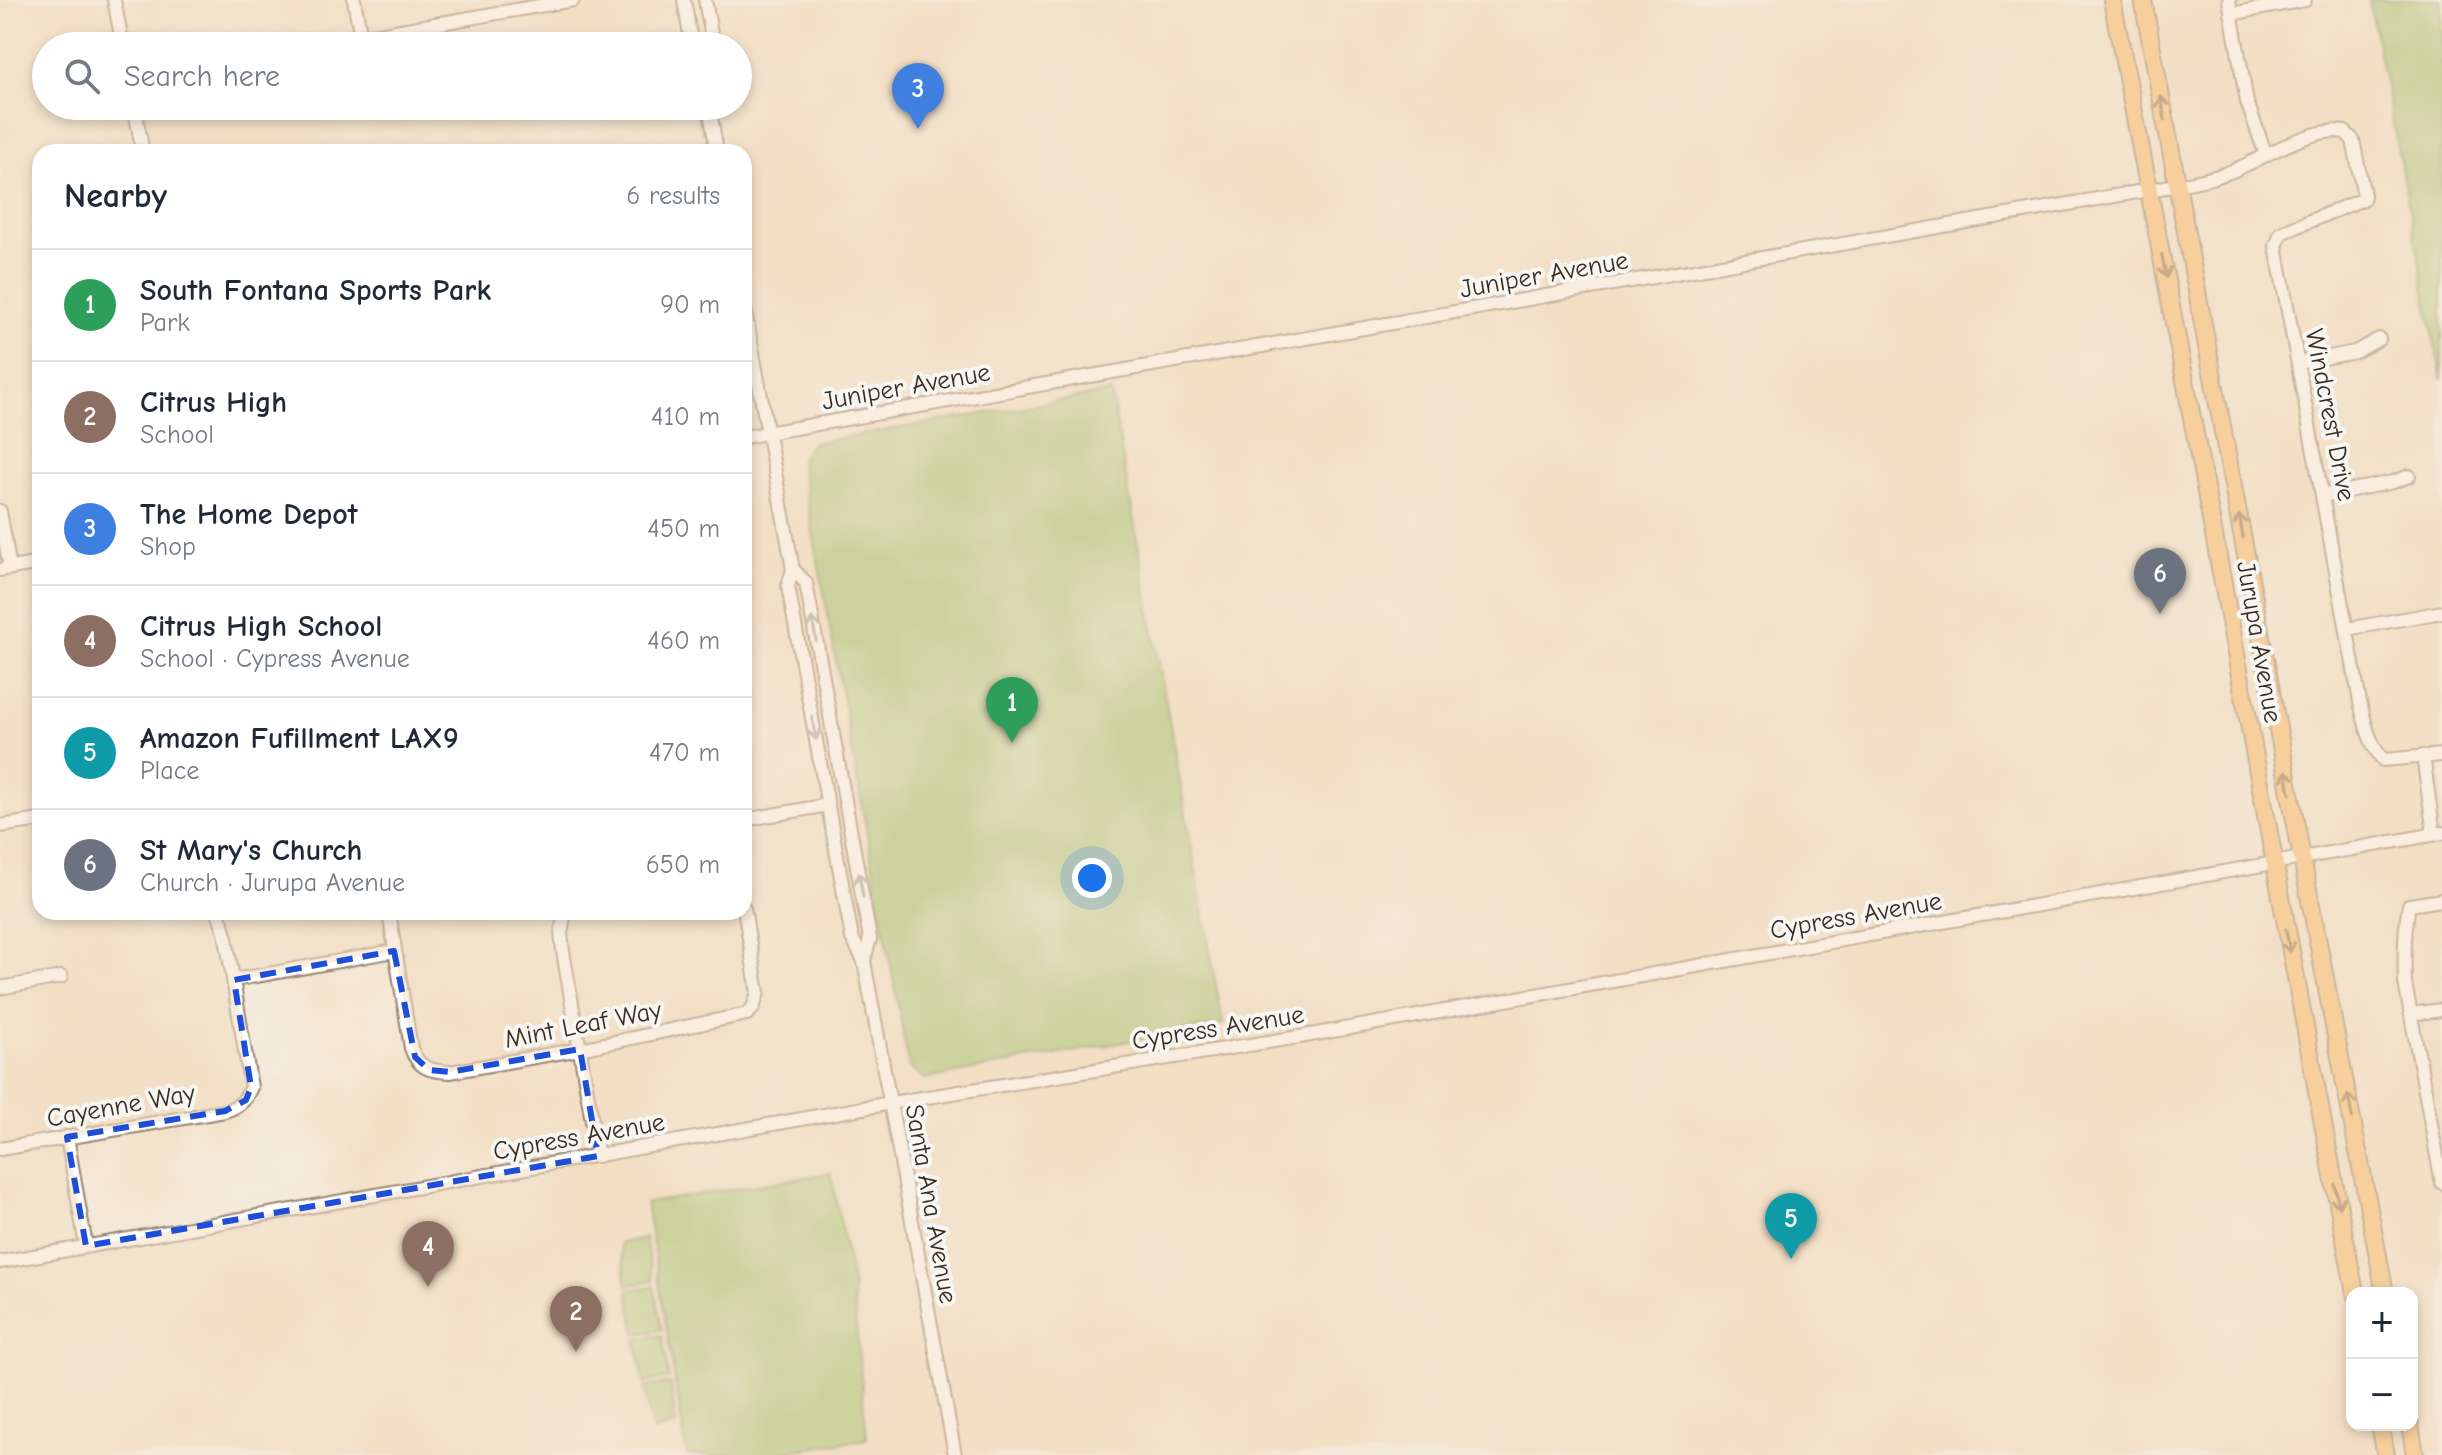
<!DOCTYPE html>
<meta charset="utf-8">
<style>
:root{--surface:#fff;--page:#f2f2f3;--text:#1f2937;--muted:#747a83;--line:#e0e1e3;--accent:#d1495b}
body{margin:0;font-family:"Comic Neue",sans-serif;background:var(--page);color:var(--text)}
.controls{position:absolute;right:24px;bottom:24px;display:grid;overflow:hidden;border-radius:16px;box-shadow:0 4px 12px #0003}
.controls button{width:72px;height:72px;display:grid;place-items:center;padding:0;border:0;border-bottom:2px solid var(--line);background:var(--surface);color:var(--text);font:40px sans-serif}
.you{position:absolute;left:1092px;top:878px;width:28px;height:28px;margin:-20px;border:6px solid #fff;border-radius:50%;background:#1a73e8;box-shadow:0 0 0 12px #1a73e833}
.badge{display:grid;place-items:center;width:52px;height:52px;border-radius:50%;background:var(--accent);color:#fff;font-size:26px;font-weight:700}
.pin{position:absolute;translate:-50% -66px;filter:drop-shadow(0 2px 4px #0008)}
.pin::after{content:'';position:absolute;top:42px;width:28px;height:24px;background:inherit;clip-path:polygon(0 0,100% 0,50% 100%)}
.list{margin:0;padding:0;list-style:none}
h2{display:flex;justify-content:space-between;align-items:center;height:104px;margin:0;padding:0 32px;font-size:34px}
h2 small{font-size:26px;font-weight:400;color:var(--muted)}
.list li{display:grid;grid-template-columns:52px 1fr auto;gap:24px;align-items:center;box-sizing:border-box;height:112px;padding:0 32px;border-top:2px solid var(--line)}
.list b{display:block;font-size:30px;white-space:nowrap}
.list p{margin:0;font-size:26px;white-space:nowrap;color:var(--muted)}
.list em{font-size:26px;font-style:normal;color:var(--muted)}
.icon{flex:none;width:44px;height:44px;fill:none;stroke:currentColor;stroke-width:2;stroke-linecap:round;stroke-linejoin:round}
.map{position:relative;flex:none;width:2442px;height:1455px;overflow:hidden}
.search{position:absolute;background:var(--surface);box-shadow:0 4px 12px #0003;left:32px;top:32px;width:720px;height:88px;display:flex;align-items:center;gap:20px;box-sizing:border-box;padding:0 28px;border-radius:44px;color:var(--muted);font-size:30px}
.panel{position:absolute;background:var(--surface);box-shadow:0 4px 12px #0003;left:32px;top:144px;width:720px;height:776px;border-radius:24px}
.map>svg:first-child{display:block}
</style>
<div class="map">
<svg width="2442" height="1455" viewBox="0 0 2442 1455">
<rect width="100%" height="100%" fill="#f6f6f2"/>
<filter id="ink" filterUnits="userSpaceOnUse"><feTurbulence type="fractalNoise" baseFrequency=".0125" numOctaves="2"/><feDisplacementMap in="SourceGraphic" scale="16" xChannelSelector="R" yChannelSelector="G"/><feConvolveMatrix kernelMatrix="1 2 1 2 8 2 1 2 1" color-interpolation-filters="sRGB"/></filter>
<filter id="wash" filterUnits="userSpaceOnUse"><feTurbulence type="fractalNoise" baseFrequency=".006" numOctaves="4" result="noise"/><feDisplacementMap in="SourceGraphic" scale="32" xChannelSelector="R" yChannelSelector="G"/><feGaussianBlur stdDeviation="1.8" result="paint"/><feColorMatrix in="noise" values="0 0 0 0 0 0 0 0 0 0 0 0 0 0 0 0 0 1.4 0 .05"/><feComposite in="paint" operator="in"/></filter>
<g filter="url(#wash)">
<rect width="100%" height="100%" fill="#f3dfc4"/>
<path fill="#9dc36d" stroke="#6c7646" stroke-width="2" d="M2369 0H2442V380Z
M1111 392 1223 1024 925 1079 909 1067 800 461 812 443Z
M831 1173 852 1283 867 1439 765 1455H687L646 1203Z
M645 1238 653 1280 627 1286 620 1243Z
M654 1286 662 1330 636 1334 628 1290Z
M662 1335 669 1378 644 1383 636 1339Z
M671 1383 676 1425 653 1432 644 1387Z"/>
</g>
<g filter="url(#ink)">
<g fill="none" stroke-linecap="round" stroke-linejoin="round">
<g stroke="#978471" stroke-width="16">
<path id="minor" d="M114 0 123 46
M354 0 361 37 573 0
M684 0 692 46
M705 0 712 38V46
M2229 0 2247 102 2266 155
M2231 14 2305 0
M134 106 143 152
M709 106 717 152
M744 305 793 569 788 586 852 938 864 961 955 1455
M2298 363 2355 352 2379 339
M744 437 2177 185C2194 182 2211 179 2227 173 2261 161 2308 126 2345 132L2353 140 2364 196 2363 199 2281 233 2276 246 2360 702C2365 723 2369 743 2383 760L2442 755
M2322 496 2393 482 2409 476
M0 511 10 568
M793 569 806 583 870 939 864 961
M0 570 40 563
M2347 629 2442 612
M2423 756 2434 834
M744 820 828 805
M0 826 40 820
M2442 900 2409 905C2404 931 2404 957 2405 983L2442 1183
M389 912 411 1048C418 1068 429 1071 450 1072L580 1049 747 1014 753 1008 758 993 744 908
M565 912 561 933 563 951 598 1156
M234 980 394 951
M0 988 61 977
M2411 1014 2442 1010
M67 1137 86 1246
M0 1149 225 1111C240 1106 245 1101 251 1087L225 932 218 912
M0 1262 891 1103 1305 1036 2442 833"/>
</g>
<g stroke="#978471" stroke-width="20">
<path id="major" d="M2112 0C2197 430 2273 862 2355 1293
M2143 0 2302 858 2385 1293
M2380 1425 2386 1455
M2410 1425 2415 1455"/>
</g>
<use href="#minor" stroke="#fff" stroke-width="12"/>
<use href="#major" stroke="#fcbd6e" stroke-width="16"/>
</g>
<defs><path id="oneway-shaft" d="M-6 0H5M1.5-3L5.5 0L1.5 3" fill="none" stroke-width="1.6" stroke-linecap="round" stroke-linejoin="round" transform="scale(2)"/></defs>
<g stroke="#926c42">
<use href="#oneway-shaft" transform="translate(2163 108) rotate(-100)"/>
<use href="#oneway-shaft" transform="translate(2164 266) rotate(79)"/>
<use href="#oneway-shaft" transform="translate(2241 526) rotate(-100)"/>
<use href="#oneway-shaft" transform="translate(2288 782) rotate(-100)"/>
<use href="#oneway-shaft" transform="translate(2288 941) rotate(79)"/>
<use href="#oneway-shaft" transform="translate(2350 1106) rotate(-101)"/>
<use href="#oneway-shaft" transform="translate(2337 1196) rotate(79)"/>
</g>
<g stroke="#a79f9a">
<use href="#oneway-shaft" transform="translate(814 629) rotate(-100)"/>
<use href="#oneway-shaft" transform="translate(814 728) rotate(80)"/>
<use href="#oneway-shaft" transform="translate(861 885) rotate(-100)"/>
</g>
</g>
<path d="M0 0H2442V1455H0ZM394 951 415 1057 429 1070 450 1072 580 1049 598 1156 86 1246 67 1137 225 1111 246 1100 251 1087 234 980Z" fill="#f3dfc4" fill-opacity=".55" fill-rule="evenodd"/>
<path fill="none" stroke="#1d4ed8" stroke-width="6" stroke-dasharray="16 10" stroke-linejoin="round" d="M394 951 415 1057 429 1070 450 1072 580 1049 598 1156 86 1246 67 1137 225 1111 246 1100 251 1087 234 980Z"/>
<g text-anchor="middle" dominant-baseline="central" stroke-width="8" stroke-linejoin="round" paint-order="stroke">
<g font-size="26" fill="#3b2a1e" stroke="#f6f6f2">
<text transform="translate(1544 275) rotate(-10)">Juniper Avenue</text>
<text transform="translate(906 387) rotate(-10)">Juniper Avenue</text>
<text transform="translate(2330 415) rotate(79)">Windcrest Drive</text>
<text transform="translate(2259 642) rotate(80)">Jurupa Avenue</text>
<text transform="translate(1856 916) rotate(-10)">Cypress Avenue</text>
<text transform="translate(583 1025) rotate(-11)">Mint Leaf Way</text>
<text transform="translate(1218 1028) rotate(-9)">Cypress Avenue</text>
<text transform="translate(121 1106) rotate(-10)">Cayenne Way</text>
<text transform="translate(579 1137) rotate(-10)">Cypress Avenue</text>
<text transform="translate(931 1204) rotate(80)">Santa Ana Avenue</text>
</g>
</g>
</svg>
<div class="controls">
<button>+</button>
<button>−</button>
</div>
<div class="you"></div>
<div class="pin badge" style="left:1012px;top:743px;background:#2e9e5b">1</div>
<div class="pin badge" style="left:576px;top:1352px;background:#8d6e63">2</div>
<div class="pin badge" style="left:918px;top:129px;background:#3f7fe0">3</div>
<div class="pin badge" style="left:428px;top:1287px;background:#8d6e63">4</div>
<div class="pin badge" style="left:1791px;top:1259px;background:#0f9aa8">5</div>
<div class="pin badge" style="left:2160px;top:614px;background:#6b7280">6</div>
<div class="search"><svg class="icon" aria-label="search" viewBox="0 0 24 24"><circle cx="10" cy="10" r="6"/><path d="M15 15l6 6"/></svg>Search here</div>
<section class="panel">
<h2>Nearby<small>6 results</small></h2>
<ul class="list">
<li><span class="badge" style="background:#2e9e5b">1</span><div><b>South Fontana Sports Park</b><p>Park</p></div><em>90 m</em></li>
<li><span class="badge" style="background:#8d6e63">2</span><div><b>Citrus High</b><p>School</p></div><em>410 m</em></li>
<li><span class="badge" style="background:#3f7fe0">3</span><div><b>The Home Depot</b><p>Shop</p></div><em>450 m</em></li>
<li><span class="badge" style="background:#8d6e63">4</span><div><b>Citrus High School</b><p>School · Cypress Avenue</p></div><em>460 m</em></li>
<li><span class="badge" style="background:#0f9aa8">5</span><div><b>Amazon Fufillment LAX9</b><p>Place</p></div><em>470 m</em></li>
<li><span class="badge" style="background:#6b7280">6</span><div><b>St Mary's Church</b><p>Church · Jurupa Avenue</p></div><em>650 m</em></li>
</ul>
</section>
</div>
